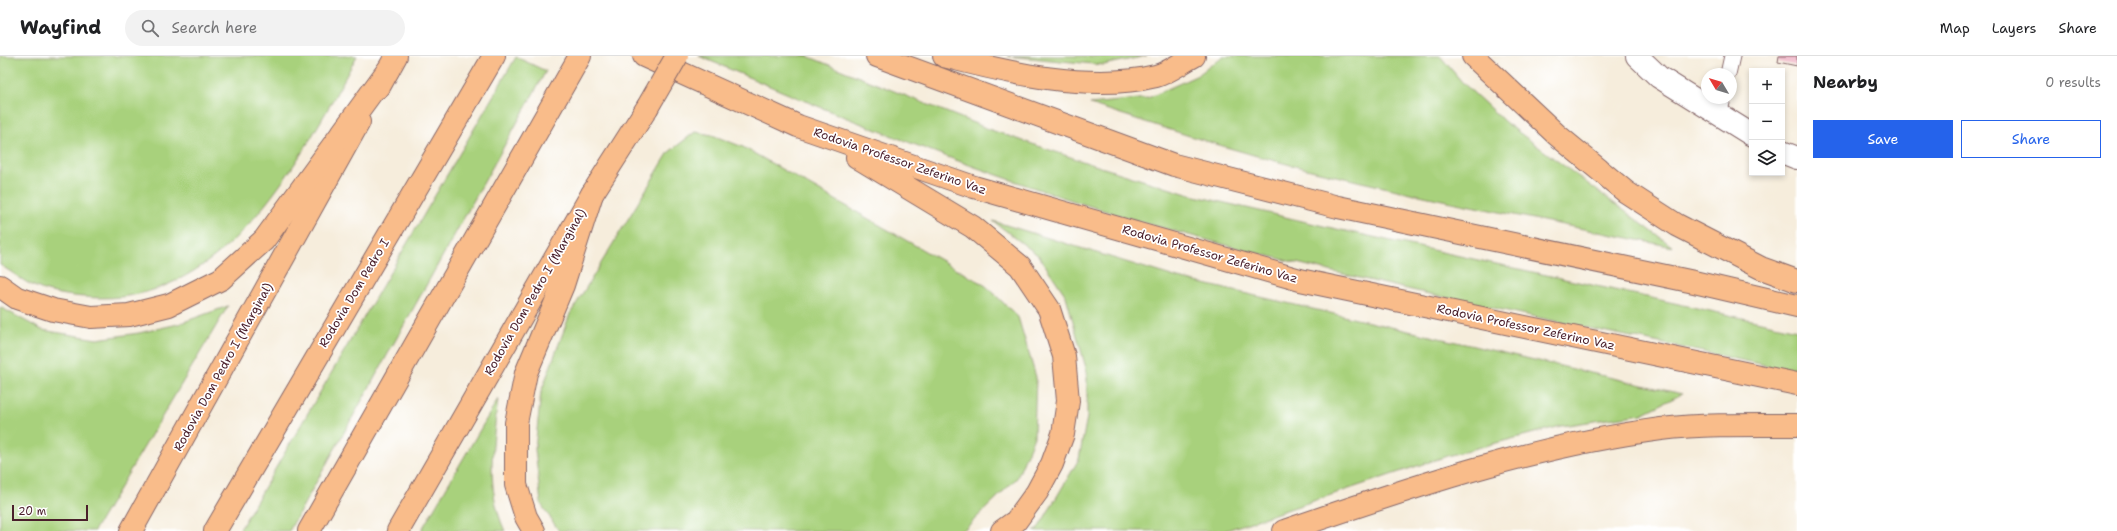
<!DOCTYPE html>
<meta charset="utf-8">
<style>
:root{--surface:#fff;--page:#f2f2f2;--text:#202124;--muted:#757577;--line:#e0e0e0;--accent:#2563eb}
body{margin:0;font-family:"Shantell Sans",sans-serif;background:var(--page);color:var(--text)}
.controls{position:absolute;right:12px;top:12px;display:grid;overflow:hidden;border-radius:0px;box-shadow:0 2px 6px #0003}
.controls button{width:36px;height:36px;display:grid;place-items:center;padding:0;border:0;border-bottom:1px solid var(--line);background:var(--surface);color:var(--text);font:20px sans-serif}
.compass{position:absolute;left:1701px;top:12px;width:36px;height:36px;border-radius:50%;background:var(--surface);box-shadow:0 2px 6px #0003;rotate:308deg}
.scale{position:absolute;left:12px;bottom:10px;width:76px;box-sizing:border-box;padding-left:4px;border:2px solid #4a1f2b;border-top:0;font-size:11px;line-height:14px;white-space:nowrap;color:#4a1f2b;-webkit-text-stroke:3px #fff;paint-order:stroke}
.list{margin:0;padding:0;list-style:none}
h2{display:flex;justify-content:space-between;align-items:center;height:52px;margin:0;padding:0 16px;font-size:17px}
h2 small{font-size:13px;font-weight:400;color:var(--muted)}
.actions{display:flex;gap:8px;padding:12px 16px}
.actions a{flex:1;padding:9px 0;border:1px solid var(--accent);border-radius:0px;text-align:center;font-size:14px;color:var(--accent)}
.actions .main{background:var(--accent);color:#fff}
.icon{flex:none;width:22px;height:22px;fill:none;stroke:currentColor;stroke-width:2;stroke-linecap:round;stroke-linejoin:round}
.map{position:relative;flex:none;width:1797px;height:475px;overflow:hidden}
header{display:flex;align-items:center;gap:24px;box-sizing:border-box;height:56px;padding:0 20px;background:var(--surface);border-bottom:1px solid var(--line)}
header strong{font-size:19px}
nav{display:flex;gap:22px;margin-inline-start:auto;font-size:14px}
.search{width:280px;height:36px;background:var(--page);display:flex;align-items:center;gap:10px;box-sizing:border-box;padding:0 14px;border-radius:22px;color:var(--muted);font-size:15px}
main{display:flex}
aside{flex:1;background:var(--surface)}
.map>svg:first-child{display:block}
</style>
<header>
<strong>Wayfind</strong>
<div class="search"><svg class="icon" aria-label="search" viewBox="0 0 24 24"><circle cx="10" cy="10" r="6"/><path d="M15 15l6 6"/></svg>Search here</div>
<nav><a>Map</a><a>Layers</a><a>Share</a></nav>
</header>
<main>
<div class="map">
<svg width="1797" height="475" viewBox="0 0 1797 475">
<rect width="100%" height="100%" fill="#fff"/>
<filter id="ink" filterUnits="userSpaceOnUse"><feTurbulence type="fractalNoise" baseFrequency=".025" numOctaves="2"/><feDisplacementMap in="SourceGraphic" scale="8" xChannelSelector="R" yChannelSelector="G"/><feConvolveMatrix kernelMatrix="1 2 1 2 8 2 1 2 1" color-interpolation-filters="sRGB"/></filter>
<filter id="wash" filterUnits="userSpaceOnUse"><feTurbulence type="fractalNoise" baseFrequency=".012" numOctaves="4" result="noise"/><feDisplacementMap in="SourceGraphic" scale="16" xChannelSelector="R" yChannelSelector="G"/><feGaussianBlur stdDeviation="0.9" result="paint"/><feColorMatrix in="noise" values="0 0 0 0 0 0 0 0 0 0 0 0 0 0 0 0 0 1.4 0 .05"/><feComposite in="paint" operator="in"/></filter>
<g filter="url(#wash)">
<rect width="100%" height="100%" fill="#f6eddc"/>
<path fill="#a8d17c" stroke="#797854" d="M0 0H357C302 100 230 244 99 242 80 241 53 239 36 231 24 226 12 216 0 209Z
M699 0H807L991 74 1091 108 1187 138 1332 172 1797 274V316C1589 271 1379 232 1174 175 1011 130 854 67 699 0Z
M1008 0H1146L1104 9Z
M1223 0H1440L1462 26 1505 66 1673 191C1554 167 1434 144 1315 115 1239 97 1164 72 1090 48L1148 42 1198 19Z
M516 1 546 15 289 475H239Z
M695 76 712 79 743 91 986 230 1018 261 1036 321 1034 381 1017 422 966 472 961 475H559L541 448 535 393 541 336 570 258 669 96Z
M993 165 1178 222 1682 338 1642 358 1561 370 1447 400 1224 475H1034L1039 471 1079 403 1087 361V316L1066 240 1039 200Z
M228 250 94 475H0V251L42 274 97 283 139 277 178 268Z
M498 343C493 388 485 432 505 475H421Z"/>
<g id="blocks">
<path fill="#eca5bb" d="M1779 0H1797V10L1778 6Z"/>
</g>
</g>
<g filter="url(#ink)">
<use href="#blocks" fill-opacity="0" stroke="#866769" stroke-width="1"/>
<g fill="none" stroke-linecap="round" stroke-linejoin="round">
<g stroke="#866769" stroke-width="17">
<path id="service" d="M1728 18 1732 0
M1719 60 1723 42"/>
</g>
<g stroke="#866769" stroke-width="24">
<path id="minor" d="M1637 0 1659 21 1752 79
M1782 96 1797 102"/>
</g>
<g stroke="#866769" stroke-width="24">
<path id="trunk" d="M379 31 396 0
M131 475 359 66
M398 475 592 138 647 52"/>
</g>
<g stroke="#866769" stroke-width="24">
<path id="motorway" d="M644 0 798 70 974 131 1300 224 1797 328
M877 0 1174 109 1338 151 1694 226 1797 250
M944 0C1008 17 1090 36 1156 20 1168 17 1182 6 1194 0
M1473 0 1557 79 1626 136 1677 169 1761 212 1797 225
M857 101 973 171 1020 210 1049 253 1064 300 1068 345 1063 378 1052 408 1037 436 1016 465 1002 475
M0 230 17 242 53 254 91 261 129 259 169 249 221 223 264 184 388 14
M215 475 494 0
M309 475 580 0
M534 475 526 461 516 429V367L526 317 563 229 592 138
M1284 475C1407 433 1531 390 1661 373 1706 368 1752 369 1797 369"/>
</g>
<use href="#service" stroke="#fff" stroke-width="15"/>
<use href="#minor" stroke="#fff" stroke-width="22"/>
<use href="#trunk" stroke="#f9bc8a" stroke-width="22"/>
<use href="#motorway" stroke="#f9bc8a" stroke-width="22"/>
<g stroke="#866769" stroke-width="24" stroke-linecap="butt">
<path id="trunk-bridge" d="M647 52 677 0"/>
</g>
<use href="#trunk-bridge" stroke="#f9bc8a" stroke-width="22"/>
</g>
</g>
<g text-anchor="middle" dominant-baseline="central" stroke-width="3.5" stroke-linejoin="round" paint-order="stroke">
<g font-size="12" fill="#4a1f2b" stroke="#fff">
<text transform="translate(900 105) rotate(19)">Rodovia Professor Zeferino Vaz</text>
<text transform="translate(1210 198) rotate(16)">Rodovia Professor Zeferino Vaz</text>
<text transform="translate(535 236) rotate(-60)">Rodovia Dom Pedro I (Marginal)</text>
<text transform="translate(354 237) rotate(-59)">Rodovia Dom Pedro I</text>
<text transform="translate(1526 271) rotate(12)">Rodovia Professor Zeferino Vaz</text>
<text transform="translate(223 311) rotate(-61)">Rodovia Dom Pedro I (Marginal)</text>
</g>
</g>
</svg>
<div class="controls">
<button>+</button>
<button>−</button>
<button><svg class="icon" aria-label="layers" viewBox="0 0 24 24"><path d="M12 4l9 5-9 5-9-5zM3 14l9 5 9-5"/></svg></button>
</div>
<svg class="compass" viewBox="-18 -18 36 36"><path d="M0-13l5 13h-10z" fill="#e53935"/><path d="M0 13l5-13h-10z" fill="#757577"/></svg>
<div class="scale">20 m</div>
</div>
<aside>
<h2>Nearby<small>0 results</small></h2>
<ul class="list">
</ul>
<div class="actions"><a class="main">Save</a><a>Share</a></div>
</aside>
</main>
